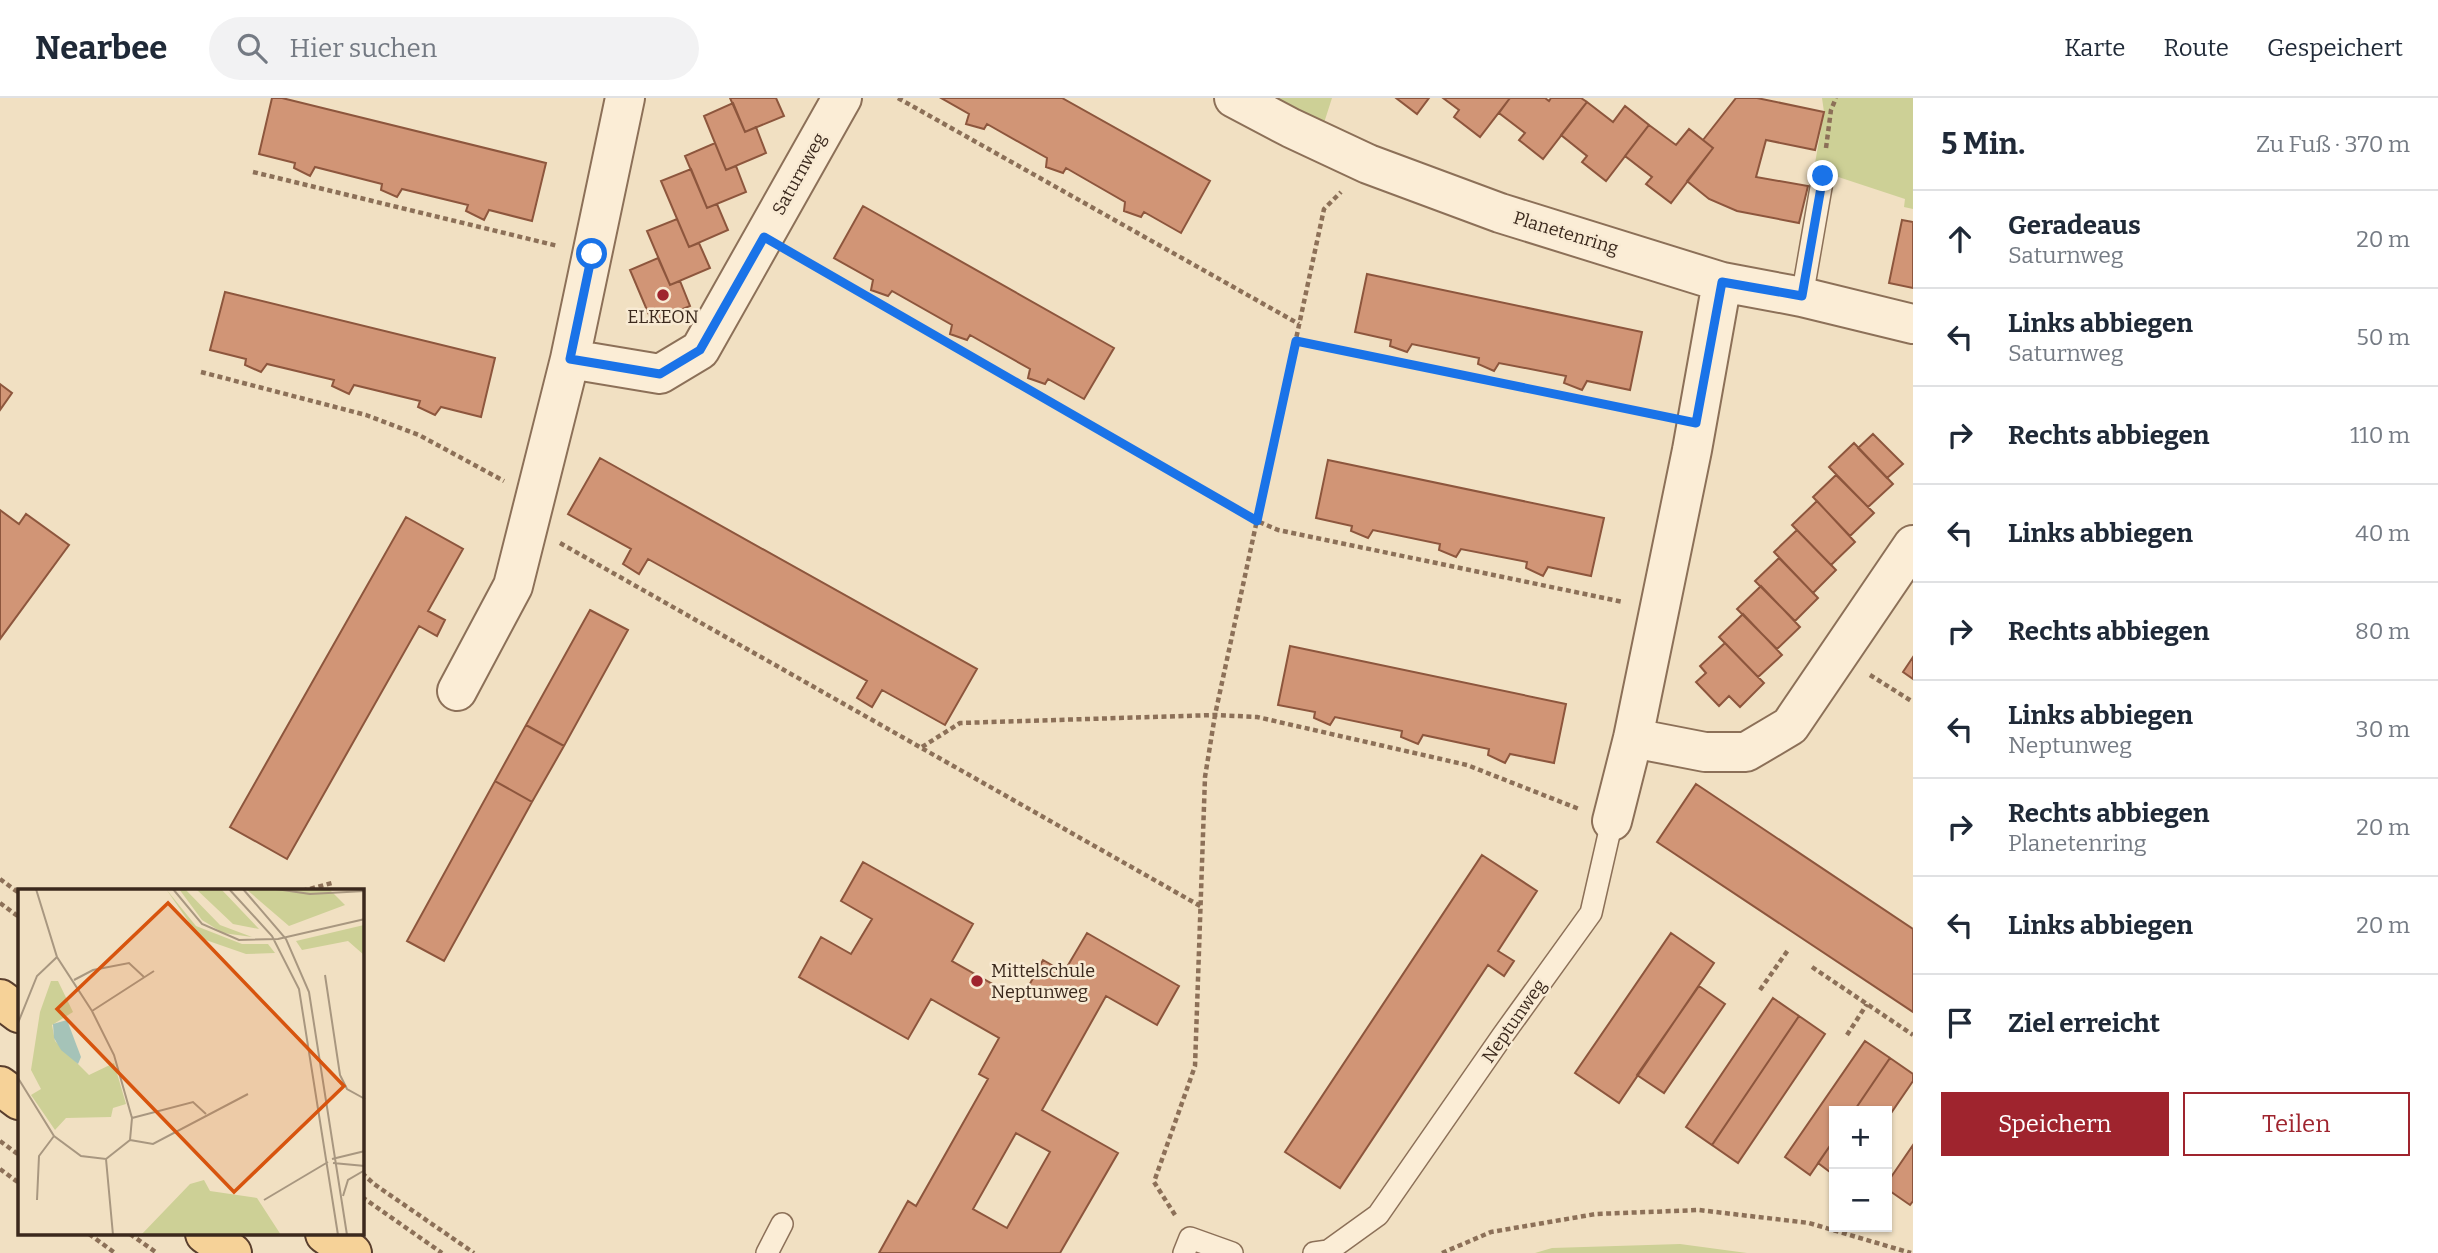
<!DOCTYPE html>
<html lang="de">
<meta charset="utf-8">
<style>
:root{--surface:#fff;--page:#f2f2f3;--text:#1f2937;--muted:#747a83;--line:#e0e1e3;--accent:#9f242e}
body{margin:0;font-family:Bitter,serif;background:var(--page);color:var(--text)}
.controls{position:absolute;right:21px;bottom:21px;display:grid;overflow:hidden;border-radius:0px;box-shadow:0 2px 5px #0004}
.controls button{width:63px;height:63px;display:grid;place-items:center;padding:0;border:0;border-bottom:2px solid var(--line);background:var(--surface);color:var(--text);font:35px sans-serif}
.stop{position:absolute;width:21px;height:21px;margin:-16px;border:5px solid #1a73e8;border-radius:50%;background:#fff}
.stop.end{background:#1a73e8;border-color:#fff;box-shadow:0 2px 7px #0008}
.list{margin:0;padding:0;list-style:none}
h2{display:flex;justify-content:space-between;align-items:center;height:91px;margin:0;padding:0 28px;font-size:30px}
h2 small{font-size:23px;font-weight:400;color:var(--muted)}
.list li{display:grid;grid-template-columns:46px 1fr auto;gap:21px;align-items:center;box-sizing:border-box;height:98px;padding:0 28px;border-top:2px solid var(--line)}
.list b{display:block;font-size:26px;white-space:nowrap}
.list p{margin:0;font-size:23px;white-space:nowrap;color:var(--muted)}
.list em{font-size:23px;font-style:normal;color:var(--muted)}
.actions{display:flex;gap:14px;padding:21px 28px}
.actions a{flex:1;padding:16px 0;border:2px solid var(--accent);border-radius:0px;text-align:center;font-size:24px;color:var(--accent)}
.actions .main{background:var(--accent);color:#fff}
.icon{flex:none;width:38px;height:38px;fill:none;stroke:currentColor;stroke-width:2;stroke-linecap:round;stroke-linejoin:round}
.map{position:relative;flex:none;width:1913px;height:1155px;overflow:hidden}
header{display:flex;align-items:center;gap:42px;box-sizing:border-box;height:98px;padding:0 35px;background:var(--surface);border-bottom:2px solid var(--line)}
header strong{font-size:33px}
nav{display:flex;gap:38px;margin-inline-start:auto;font-size:24px}
.search{width:490px;height:63px;background:var(--page);display:flex;align-items:center;gap:18px;box-sizing:border-box;padding:0 24px;border-radius:38px;color:var(--muted);font-size:26px}
main{display:flex}
aside{flex:1;background:var(--surface)}
.map>svg:first-child{display:block}
</style>
<header>
<strong>Nearbee</strong>
<div class="search"><svg class="icon" aria-label="search" viewBox="0 0 24 24"><circle cx="10" cy="10" r="6"/><path d="M15 15l6 6"/></svg>Hier suchen</div>
<nav><a>Karte</a><a>Route</a><a>Gespeichert</a></nav>
</header>
<main>
<div class="map">
<svg width="1913" height="1155" viewBox="0 0 1913 1155">
<rect width="100%" height="100%" fill="#f1e0c2"/>
<path fill="#cdd096" d="M1271 0H1332L1323 28Z
M1822 0H1913V111L1904 109 1905 101 1814 71 1824 14Z
M1680 1146 1747 1155H1535L1552 1150Z"/>
<path fill="#d19576" stroke="#8d563d" stroke-width="2" fill-rule="evenodd" d="M272 0H282L546 65 532 123 489 112 484 122 466 113 468 107 402 91 397 99 381 92 382 86 315 69 310 78 294 70 295 65 259 56Z
M730 0H776L784 18 745 34Z
M941 0H1062L1210 83 1181 135 1144 114 1141 119 1124 113 1125 104 1066 70 1063 75 1046 69 1047 60 987 26 984 31 966 26 969 16Z
M1396 0H1429L1417 16Z
M1443 0H1510L1480 39 1454 19 1459 12Z
M1510 0H1545L1549 3 1551 0H1581L1587 4 1543 61 1519 42 1525 35 1499 15Z
M1736 0H1757L1824 14 1815 52 1766 42 1756 79 1808 88 1799 125 1737 113 1709 101 1687 83 1713 50 1703 42Z
M1587 4 1613 24 1625 8 1649 27 1606 83 1582 64 1587 58 1561 37Z
M733 5 745 34 756 29 766 55 726 72 704 18Z
M1649 27 1676 47 1689 31 1713 50 1671 105 1646 86 1652 79 1625 58Z
M715 45 726 72 736 68 746 94 707 110 685 58Z
M691 71 707 110 717 106 728 132 689 149 661 83Z
M863 108 1114 250 1084 301 1048 281 1045 286 1028 280 1030 271 970 237 967 242 950 236 952 227 892 193 888 198 871 192 873 182 834 160Z
M677 121 689 149 699 145 710 170 670 187 647 133Z
M1902 122 1913 124V190L1889 185Z
M658 160 670 187 680 183 690 208 652 224 630 172Z
M1367 176 1642 234 1630 292 1587 283 1582 292 1564 285 1566 278 1499 265 1494 273 1478 266 1479 260 1412 246 1407 254 1390 248 1391 242 1355 234Z
M225 194 495 260 481 319 441 309 435 317 418 309 420 303 354 287 349 296 332 288 334 282 267 266 261 274 245 267 246 261 210 252Z
M0 286 12 295 0 312Z
M1873 336 1903 366 1887 380 1858 350Z
M1854 345 1893 386 1868 409 1829 369Z
M600 360 977 571 945 627 882 592 872 609 857 600 867 583 648 461 639 476 623 466 631 451 568 416Z
M1328 362 1604 420 1591 478 1548 469 1543 478 1526 470 1527 464 1461 451 1456 459 1439 452 1440 446 1373 432 1368 440 1351 433 1352 428 1316 420Z
M1836 377 1874 415 1850 438 1813 399Z
M1817 403 1855 444 1831 467 1792 427Z
M0 412 19 426 26 416 69 447 0 541Z
M406 419 463 451 428 513 445 522 437 538 419 528 287 761 230 729Z
M1797 432 1836 472 1813 495 1774 454Z
M1779 460 1818 500 1795 523 1755 483Z
M1761 488 1800 529 1777 551 1737 511Z
M590 512 628 532 564 648 526 627Z
M1743 516 1782 557 1758 579 1719 539Z
M1725 545 1764 585 1740 609 1729 598 1719 608 1696 584 1706 575 1700 568Z
M1290 548 1566 606 1554 665 1510 656 1505 665 1488 657 1489 651 1423 637 1418 646 1401 639 1402 633 1335 619 1330 627 1314 620 1315 614 1278 607Z
M1913 559V581L1903 574Z
M526 627 564 648 532 704 495 683Z
M495 683 532 704 444 863 407 843Z
M1696 686 1913 831V914L1657 744Z
M1482 757 1537 793 1498 853 1514 863 1504 878 1488 867 1340 1090 1285 1054Z
M863 764 973 826 952 863 1021 902 1043 862 1064 874 1087 835 1179 888 1157 927 1106 898 1042 1012 1118 1055 1060 1155H879L908 1103 916 1108 988 981 979 976 999 940 931 901 908 941 799 879 821 839 851 856 872 821 841 803ZM1016 1035 1050 1054 1007 1130 973 1111Z
M1671 835 1714 865 1619 1005 1575 975Z
M1699 888 1725 906 1664 995 1637 977Z
M1773 900 1799 918 1712 1047 1686 1029Z
M1799 918 1825 936 1738 1065 1712 1047Z
M1865 943 1890 960 1854 1013H1834V1042L1810 1077 1785 1059Z
M1890 960 1913 976V983L1887 1021V1013H1854Z
M1834 1042V1077L1818 1065Z
M1913 1047V1103L1910 1107 1887 1091V1085Z"/>
<g fill="none" stroke-linecap="round" stroke-linejoin="round">
<g stroke="#8c7058" stroke-width="24">
<path id="lane" d="M1802 199 1823 78
M767 1155 782 1126
M1184 1155 1190 1140 1232 1155
M1314 1155 1328 1153 1378 1117 1503 937 1591 815 1612 723"/>
</g>
<g stroke="#8c7058" stroke-width="42">
<path id="street" d="M1234 0 1291 30 1368 66 1500 115 1722 184 1802 199 1913 226
M570 261 660 276 700 252 842 0
M457 593 513 488 570 261 625 0
M1633 640 1705 654H1746L1790 628 1913 447
M1612 723 1633 640 1692 352 1722 184"/>
</g>
<g stroke="#593e2d" stroke-width="42">
<path id="primary" d="M0 901 19 915
M0 988 19 1002
M205 1136 232 1155
M325 1136 352 1155"/>
</g>
<path stroke="#8c7058" stroke-width="4.5" stroke-dasharray="5 3.5" stroke-linecap="butt" d="M898 0 1299 226
M1826 50 1831 12 1836 0
M253 74 558 148
M795 157 1257 423 1278 432 1623 504
M1296 243 1661 318
M201 274 366 317 419 337 504 383
M560 445 1202 809
M1870 577 1913 604
M922 649 960 625 1215 617 1257 619 1467 667 1579 711
M0 781 19 795
M302 793 332 785
M0 805 19 819
M1812 869 1913 937
M1760 892 1788 852
M1847 937 1867 906
M0 1043 19 1057
M0 1071 19 1085
M362 1075 374 1086 474 1155
M362 1099 442 1155
M1175 1117 1154 1084 1195 968 1205 679 1215 617 1324 111 1341 94
M89 1136 115 1155
M130 1136 157 1155
M1442 1155 1491 1134 1596 1116 1699 1112 1809 1125 1911 1155"/>
<use href="#lane" stroke="#fbedd6" stroke-width="21"/>
<use href="#street" stroke="#fbedd6" stroke-width="38"/>
<use href="#primary" stroke="#f6d298" stroke-width="38"/>
</g>
<g fill="none" stroke-linecap="round" stroke-linejoin="round">
<path stroke="#1a73e8" stroke-width="9" d="M592 156 570 261 660 276 700 252 764 139 1257 423 1296 243 1696 325 1722 184 1802 198 1823 78"/>
</g>
<g fill="#9f242e" stroke="#f8ead3" stroke-width="2.5">
<circle cx="663" cy="197" r="7"/>
<circle cx="977" cy="883" r="7"/>
</g>
<g text-anchor="middle" dominant-baseline="central" stroke-width="5" stroke-linejoin="round" paint-order="stroke">
<g font-size="18" fill="#3b291d" stroke="#f8ead3">
<text transform="translate(799 76) rotate(-61)">Saturnweg</text>
<text transform="translate(1566 135) rotate(17)">Planetenring</text>
<text transform="translate(1514 923) rotate(-55)">Neptunweg</text>
</g>
<g font-size="18" fill="#3b291d" stroke="#f8ead3">
<text x="663" y="219">ELKEON</text>
<text x="991" y="873" text-anchor="start">Mittelschule<tspan x="991" dy="21">Neptunweg</tspan></text>
</g>
</g>
<g transform="translate(18 791)">
<rect width="346" height="346" fill="#f1e0c2"/>
<path d="M148 0 178 37 224 55H250L257 64 228 65 182 49ZM161 0H167L202 36 234 48 205 44 184 31ZM178 0H203L241 40 215 35ZM228 0H311L327 16 271 37ZM346 36V66L330 52 284 61 278 52ZM33 92H40L55 123 34 136 37 152 71 186 96 174 108 215 95 219 93 228 48 229 37 241 13 206 23 200 13 181 22 123ZM186 291 192 302 239 309 263 346H123L172 295Z" fill="#cdd096"/>
<path d="M49 131 63 168 60 175 43 161 36 149 35 135Z" fill="#a5c3b8"/>
<path fill="none" stroke="#a89780" stroke-width="2" d="M155 0 184 35 221 51 260 50 347 30M211 0 254 47 281 100 320 346M225 0 268 50 291 103 329 346M258 0 292 5 347 2M307 86 322 186 329 200 347 210M56 91 75 81 111 74 126 88M74 122 136 82M0 134 19 87 39 68M0 189 36 247 63 267 88 270 112 251 114 229 96 166 74 122 39 68 18 0M114 229 175 213 188 225M112 251 135 255 230 205M88 270 95 346M314 270 347 262M315 274 347 277M325 307 330 291 347 281M19 311 21 267 36 247M246 311 310 273"/>
<path fill="#d7540e" fill-opacity="0.15" stroke="#d7540e" stroke-width="3.5" d="M150 14 326 197 216 303 39 120Z"/>
<rect width="346" height="346" fill="none" stroke="#3b291d" stroke-width="3.5"/>
</g>
</svg>
<div class="controls">
<button>+</button>
<button>−</button>
</div>
<div class="stop" style="left:592px;top:156px"></div>
<div class="stop end" style="left:1823px;top:78px"></div>
</div>
<aside>
<h2>5 Min.<small>Zu Fuß · 370 m</small></h2>
<ul class="list">
<li><svg class="icon" aria-label="ahead" viewBox="0 0 24 24"><path d="M12 20V5M6 11l6-6 6 6"/></svg><div><b>Geradeaus</b><p>Saturnweg</p></div><em>20 m</em></li>
<li><svg class="icon" aria-label="left" viewBox="0 0 24 24"><path d="M17 20v-9H6M10 6l-5 5 5 5"/></svg><div><b>Links abbiegen</b><p>Saturnweg</p></div><em>50 m</em></li>
<li><svg class="icon" aria-label="right" viewBox="0 0 24 24"><path d="M7 20v-9h11M14 6l5 5-5 5"/></svg><div><b>Rechts abbiegen</b></div><em>110 m</em></li>
<li><svg class="icon" aria-label="left" viewBox="0 0 24 24"><path d="M17 20v-9H6M10 6l-5 5 5 5"/></svg><div><b>Links abbiegen</b></div><em>40 m</em></li>
<li><svg class="icon" aria-label="right" viewBox="0 0 24 24"><path d="M7 20v-9h11M14 6l5 5-5 5"/></svg><div><b>Rechts abbiegen</b></div><em>80 m</em></li>
<li><svg class="icon" aria-label="left" viewBox="0 0 24 24"><path d="M17 20v-9H6M10 6l-5 5 5 5"/></svg><div><b>Links abbiegen</b><p>Neptunweg</p></div><em>30 m</em></li>
<li><svg class="icon" aria-label="right" viewBox="0 0 24 24"><path d="M7 20v-9h11M14 6l5 5-5 5"/></svg><div><b>Rechts abbiegen</b><p>Planetenring</p></div><em>20 m</em></li>
<li><svg class="icon" aria-label="left" viewBox="0 0 24 24"><path d="M17 20v-9H6M10 6l-5 5 5 5"/></svg><div><b>Links abbiegen</b></div><em>20 m</em></li>
<li><svg class="icon" aria-label="arrive" viewBox="0 0 24 24"><path d="M6 21V4h12l-3 4 3 4H6"/></svg><div><b>Ziel erreicht</b></div></li>
</ul>
<div class="actions"><a class="main">Speichern</a><a>Teilen</a></div>
</aside>
</main>
